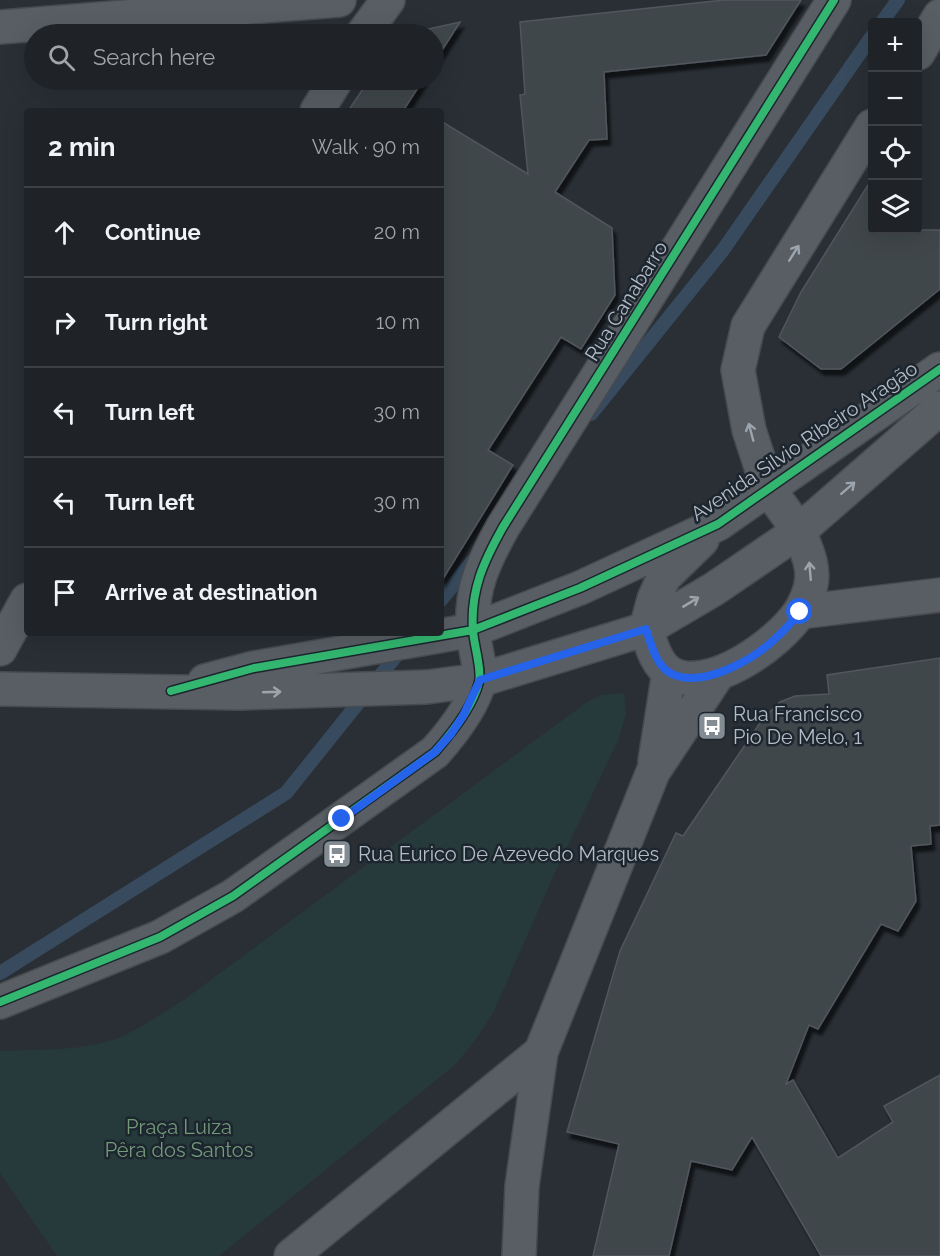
<!DOCTYPE html>
<meta charset="utf-8">
<style>
:root{--surface:#1f2328;--page:#2c2f34;--text:#f1f3f6;--muted:#a1a4a8;--line:#3c4045}
body{margin:0;font-family:Raleway,sans-serif;background:var(--page);color:var(--text)}
.controls{position:absolute;right:18px;top:18px;display:grid;overflow:hidden;border-radius:6px;box-shadow:0 6px 24px #0002}
.controls button{width:54px;height:54px;display:grid;place-items:center;padding:0;border:0;border-bottom:2px solid var(--line);background:var(--surface);color:var(--text);font:30px sans-serif}
.stop{position:absolute;width:18px;height:18px;margin:-14px;border:4px solid #2563eb;border-radius:50%;background:#fff}
.stop.end{background:#2563eb;border-color:#fff;box-shadow:0 2px 6px #0008}
.list{margin:0;padding:0;list-style:none}
h2{display:flex;justify-content:space-between;align-items:center;height:78px;margin:0;padding:0 24px;font-size:26px}
h2 small{font-size:20px;font-weight:400;color:var(--muted)}
.list li{display:grid;grid-template-columns:39px 1fr auto;gap:18px;align-items:center;box-sizing:border-box;height:90px;padding:0 24px;border-top:2px solid var(--line)}
.list b{display:block;font-size:22px;white-space:nowrap}
.list em{font-size:20px;font-style:normal;color:var(--muted)}
.icon{flex:none;width:33px;height:33px;fill:none;stroke:currentColor;stroke-width:2;stroke-linecap:round;stroke-linejoin:round}
.map{position:relative;flex:none;width:940px;height:1256px;overflow:hidden}
.search{position:absolute;background:var(--surface);box-shadow:0 6px 24px #0002;left:24px;top:24px;width:420px;height:66px;display:flex;align-items:center;gap:15px;box-sizing:border-box;padding:0 21px;border-radius:33px;color:var(--muted);font-size:22px}
.panel{position:absolute;background:var(--surface);box-shadow:0 6px 24px #0002;left:24px;top:108px;width:420px;height:528px;border-radius:6px}
.map>svg:first-child{display:block}
</style>
<div class="map">
<svg width="940" height="1256" viewBox="0 0 940 1256">
<defs>
<filter id="shadow"><feDropShadow dx="3.5" dy="6" stdDeviation="1.5" flood-color="#0009"/></filter>
</defs>
<rect width="100%" height="100%" fill="#292f35"/>
<path fill="#273a3b" d="M624 693 626 713 619 738 553 877 493 1013 479 1035 456 1064 219 1256H57L0 1173V1051C39 1049 83 1052 121 1037 143 1027 164 1012 185 999L587 702 602 695Z"/>
<g fill="none" stroke-linecap="round" stroke-linejoin="round">
<path stroke="#384b5e" stroke-width="14" d="M882 22 898 0
M591 414 723 250 872 36
M441 600 475 558
M0 973 286 793 404 646"/>
</g>
<path fill="#41464b" stroke="#51565d" stroke-width="1.5" filter="url(#shadow)" d="M724 0H801L766 55 604 72 607 139 589 140 555 192 612 228 615 295 581 349 561 337 488 450 513 465 441 582V121L528 174 520 95 525 94 520 22Z
M460 22 434 63V34H406Z
M369 80H423L403 111H348Z
M873 177V230H940V289L841 369H821L779 337 801 292Z
M940 658V825L930 826 931 844 911 846 916 901 898 931 881 924 818 1029 809 1025 786 1084 793 1080 838 1158 893 1122 884 1106 940 1075V1256H821L752 1137 732 1170 691 1161 669 1256H593L619 1144 567 1132 620 951 676 833 683 836 762 720 780 702 795 696 829 694 827 675Z"/>
<g fill="none" stroke-linecap="round" stroke-linejoin="round">
<g stroke="#474b50" stroke-width="36">
<path id="minor" d="M0 27 339 0
M363 34 388 0
M317 111 336 80
M800 612 940 595
M646 629C651 644 656 664 670 673 708 695 778 644 799 613 804 606 810 592 811 584 815 566 805 547 799 531
M0 649 27 600
M655 761 669 672
M291 1256 541 1052
M519 1256 522 1186 541 1052 653 772 718 674"/>
</g>
<g stroke="#474b50" stroke-width="36">
<path id="tertiary" d="M918 53 940 16
M799 531 768 488 749 430 738 370 748 326 872 126
M646 629 654 599 664 577 702 540
M205 681 254 668 473 630 580 588 718 524 940 369
M0 689 240 693 427 687 480 680 646 629 714 589 799 531 940 408
M0 1002 160 937 233 896 435 752C451 734 473 706 479 682 482 670 474 645 473 631 470 590 484 561 503 527L834 0"/>
</g>
<use href="#minor" stroke="#585e63" stroke-width="33"/>
<use href="#tertiary" stroke="#585e63" stroke-width="33"/>
<g stroke="#1d262f" stroke-width="11">
<path id="cycleway" d="M171 691 254 668 473 630 580 588 718 524 940 369
M0 1002 160 937 233 896 435 752C451 734 473 706 479 682 482 670 474 645 473 631 470 590 484 561 503 527L834 0"/>
</g>
<use href="#cycleway" stroke="#33b770" stroke-width="8"/>
</g>
<defs><path id="oneway-shaft" d="M-6 0H5M1.5-3L5.5 0L1.5 3" fill="none" stroke-width="1.6" stroke-linecap="round" stroke-linejoin="round" transform="scale(1.5)"/></defs>
<g stroke="#9ca4ad">
<use href="#oneway-shaft" transform="translate(794 253) rotate(-58)"/>
<use href="#oneway-shaft" transform="translate(751 432) rotate(-105)"/>
<use href="#oneway-shaft" transform="translate(848 488) rotate(-41)"/>
<use href="#oneway-shaft" transform="translate(810 571) rotate(-95)"/>
<use href="#oneway-shaft" transform="translate(691 602) rotate(-31)"/>
<use href="#oneway-shaft" transform="translate(272 692) rotate(-2)"/>
</g>
<g fill="none" stroke-linecap="round" stroke-linejoin="round">
<path stroke="#2563eb" stroke-width="8" d="M342 819 435 752 451 734 463 716 480 680 646 629C651 644 656 665 670 673 702 690 755 659 778 636 786 629 793 620 800 612"/>
</g>
<defs>
<g id="bus-square" transform="scale(1.5)"><rect x="-9" y="-9" width="18" height="18" rx="4" fill="#838b93" stroke="#1d262f"/><path d="M-5-6H5V4H4V6H2V4H-2V6H-4V4H-5ZM-3.5-4V0h7V-4ZM-3.5 1.2v1.5H-2V1.2ZM2 1.2v1.5H3.5V1.2Z" fill="#fff"/></g>
</defs>
<g fill-rule="evenodd">
<use href="#bus-square" x="712" y="726"/>
<use href="#bus-square" x="337" y="854"/>
</g>
<g text-anchor="middle" dominant-baseline="central" stroke-width="5" stroke-linejoin="round" paint-order="stroke">
<g font-size="20" fill="#b3bcc6" stroke="#1d262f">
<text transform="translate(626 301) rotate(-58)">Rua Canabarro</text>
<text transform="translate(804 441) rotate(-34)">Avenida Silvio Ribeiro Aragão</text>
</g>
<g font-size="20" fill="#b3bcc6" stroke="#1d262f" text-anchor="start">
<text x="733" y="714">Rua Francisco<tspan x="733" dy="23">Pio De Melo, 1</tspan></text>
<text x="358" y="854">Rua Eurico De Azevedo Marques</text>
</g>
<g font-size="20" fill="#729a79" stroke="#1d262f">
<text x="179" y="1127">Praça Luiza<tspan x="179" dy="23">Pêra dos Santos</tspan></text>
</g>
</g>
</svg>
<div class="controls">
<button>+</button>
<button>−</button>
<button><svg class="icon" aria-label="locate" viewBox="0 0 24 24"><circle cx="12" cy="12" r="6"/><path d="M12 2v4M12 18v4M2 12h4M18 12h4"/></svg></button>
<button><svg class="icon" aria-label="layers" viewBox="0 0 24 24"><path d="M12 4l9 5-9 5-9-5zM3 14l9 5 9-5"/></svg></button>
</div>
<div class="stop" style="left:800px;top:612px"></div>
<div class="stop end" style="left:342px;top:819px"></div>
<div class="search"><svg class="icon" aria-label="search" viewBox="0 0 24 24"><circle cx="10" cy="10" r="6"/><path d="M15 15l6 6"/></svg>Search here</div>
<section class="panel">
<h2>2 min<small>Walk · 90 m</small></h2>
<ul class="list">
<li><svg class="icon" aria-label="ahead" viewBox="0 0 24 24"><path d="M12 20V5M6 11l6-6 6 6"/></svg><div><b>Continue</b></div><em>20 m</em></li>
<li><svg class="icon" aria-label="right" viewBox="0 0 24 24"><path d="M7 20v-9h11M14 6l5 5-5 5"/></svg><div><b>Turn right</b></div><em>10 m</em></li>
<li><svg class="icon" aria-label="left" viewBox="0 0 24 24"><path d="M17 20v-9H6M10 6l-5 5 5 5"/></svg><div><b>Turn left</b></div><em>30 m</em></li>
<li><svg class="icon" aria-label="left" viewBox="0 0 24 24"><path d="M17 20v-9H6M10 6l-5 5 5 5"/></svg><div><b>Turn left</b></div><em>30 m</em></li>
<li><svg class="icon" aria-label="arrive" viewBox="0 0 24 24"><path d="M6 21V4h12l-3 4 3 4H6"/></svg><div><b>Arrive at destination</b></div></li>
</ul>
</section>
</div>
